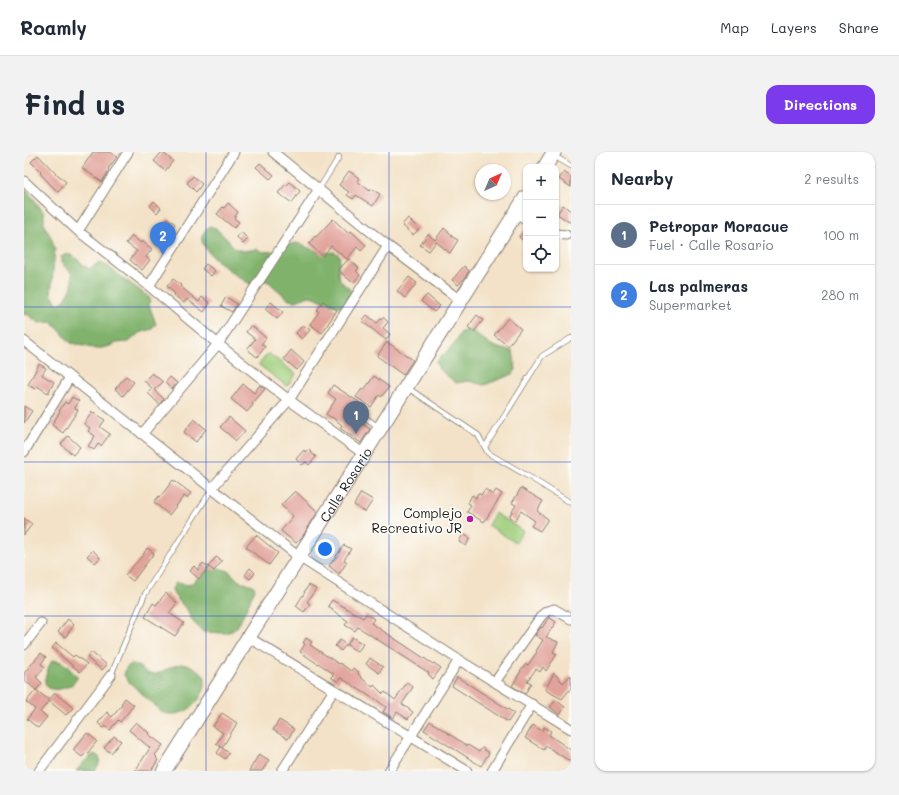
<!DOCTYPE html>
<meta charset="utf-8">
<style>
:root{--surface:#fff;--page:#f2f2f3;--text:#1f2937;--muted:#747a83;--line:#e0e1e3;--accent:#7c3aed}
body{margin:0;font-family:Mali,sans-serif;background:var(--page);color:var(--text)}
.controls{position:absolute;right:12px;top:12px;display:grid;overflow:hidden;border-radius:8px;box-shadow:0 1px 3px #0004}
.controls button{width:36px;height:36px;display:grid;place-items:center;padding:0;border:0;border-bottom:1px solid var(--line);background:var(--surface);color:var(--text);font:20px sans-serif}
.compass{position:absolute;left:451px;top:12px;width:36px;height:36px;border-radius:50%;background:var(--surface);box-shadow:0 1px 3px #0004;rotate:44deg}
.you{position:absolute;left:301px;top:397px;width:14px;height:14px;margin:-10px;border:3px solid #fff;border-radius:50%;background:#1a73e8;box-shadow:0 0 0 6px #1a73e833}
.badge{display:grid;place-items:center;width:26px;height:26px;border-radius:50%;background:var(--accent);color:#fff;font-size:13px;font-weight:700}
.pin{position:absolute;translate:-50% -33px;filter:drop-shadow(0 1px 2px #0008)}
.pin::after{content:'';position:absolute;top:21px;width:14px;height:12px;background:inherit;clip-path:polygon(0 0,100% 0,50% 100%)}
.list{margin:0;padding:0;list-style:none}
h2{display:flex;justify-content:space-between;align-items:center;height:52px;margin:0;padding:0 16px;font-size:17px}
h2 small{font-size:13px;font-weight:400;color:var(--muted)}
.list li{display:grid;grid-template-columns:26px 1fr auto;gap:12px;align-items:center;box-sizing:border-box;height:60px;padding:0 16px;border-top:1px solid var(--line)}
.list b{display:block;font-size:15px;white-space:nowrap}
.list p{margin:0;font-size:13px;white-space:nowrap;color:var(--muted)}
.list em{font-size:13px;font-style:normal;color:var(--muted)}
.icon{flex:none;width:22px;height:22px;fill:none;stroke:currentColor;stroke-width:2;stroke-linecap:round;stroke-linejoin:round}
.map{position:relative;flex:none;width:547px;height:619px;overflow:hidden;border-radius:12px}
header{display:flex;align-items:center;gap:24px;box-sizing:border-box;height:56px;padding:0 20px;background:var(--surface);border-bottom:1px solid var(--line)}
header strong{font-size:19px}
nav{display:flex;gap:22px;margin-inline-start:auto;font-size:14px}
.intro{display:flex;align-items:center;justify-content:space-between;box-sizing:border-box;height:96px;padding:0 24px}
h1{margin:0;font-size:28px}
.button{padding:10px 18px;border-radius:12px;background:var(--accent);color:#fff;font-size:14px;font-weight:700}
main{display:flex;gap:24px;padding:0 24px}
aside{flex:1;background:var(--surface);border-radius:12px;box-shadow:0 1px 3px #0004}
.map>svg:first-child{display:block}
</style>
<header>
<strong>Roamly</strong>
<nav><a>Map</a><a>Layers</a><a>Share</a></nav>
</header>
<div class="intro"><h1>Find us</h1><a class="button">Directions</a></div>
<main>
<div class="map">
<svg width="547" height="619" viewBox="0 0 547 619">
<rect width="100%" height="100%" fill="#fdfcf7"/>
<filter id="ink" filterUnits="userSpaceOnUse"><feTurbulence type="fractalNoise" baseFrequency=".025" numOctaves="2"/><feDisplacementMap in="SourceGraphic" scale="8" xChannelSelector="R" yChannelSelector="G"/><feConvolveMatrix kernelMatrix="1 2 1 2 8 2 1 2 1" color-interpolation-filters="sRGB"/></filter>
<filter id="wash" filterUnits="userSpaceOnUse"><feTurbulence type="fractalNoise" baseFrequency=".012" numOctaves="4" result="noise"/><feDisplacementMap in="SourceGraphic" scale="16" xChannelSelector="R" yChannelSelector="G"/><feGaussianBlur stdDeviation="0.9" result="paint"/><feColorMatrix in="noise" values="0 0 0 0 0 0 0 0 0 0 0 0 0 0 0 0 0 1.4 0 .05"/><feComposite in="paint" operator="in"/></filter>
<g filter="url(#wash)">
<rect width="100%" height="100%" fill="#f3e2c7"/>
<path fill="#a0cf7d" stroke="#5e764c" d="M244 201 272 222 263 234 235 213Z
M471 361 499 379 492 391 464 373Z"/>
<path fill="#80b26c" stroke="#4e6744" d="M0 34 20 61V73L27 85 31 97 27 142 31 148 35 152 41 148 48 135V122L37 111V105L43 102 49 104 65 117 76 110 82 113 126 146 125 153 132 172 128 177 115 181 105 190 92 191 86 194 73 197 47 191 28 170 15 171 3 162 0 163Z
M185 74 192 76 211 96 219 99 233 97 239 100 255 99 266 92 273 91 297 101 311 100 316 104C313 125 311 125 328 139L326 146 317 155 299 149 291 145 285 144 272 149 265 148 245 130 239 128 226 132C214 125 180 103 178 88 177 82 182 78 185 74Z
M444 178C454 181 458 187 466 192 473 197 481 197 489 199L492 218 487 223 460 233 445 229 432 231 415 217 412 210 430 192 437 180Z
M185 415H190L205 419 215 429 229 433 231 437 223 455 213 475 208 479 201 481 179 480 169 470 164 459 150 443 148 437 152 431 165 433 171 429 179 419Z
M28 509C40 507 45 517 53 524V526C52 528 50 531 47 533 40 537 22 542 21 529 21 523 25 516 27 510Z
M107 512 114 514 125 522H132L150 514 157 512 165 513 171 516 181 525C182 548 162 567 139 561L104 529 100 523 102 516Z
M71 602 76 606 75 612 71 619H52L65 605Z"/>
<g id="blocks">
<path fill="#e1a29a" d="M69 0H86L93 5 84 17 85 18 78 30 58 16Z
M138 0 149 9 141 19 130 9Z
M14 3 33 23V22L42 30 34 40 25 31 16 21 17 20 7 10Z
M236 11 250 23 246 27 232 15Z
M325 19 335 26 333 29 346 39 347 37 356 42 349 54 332 43 329 47 323 43 325 40 315 33Z
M540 20 547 25V35L535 27Z
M169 24 178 32 172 40 163 31Z
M266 30 276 39 268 51 254 41 262 32 263 33Z
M130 49 137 56 133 61 126 54Z
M204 51 214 60 210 66 215 70 210 76 193 62 199 55 200 56Z
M539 53 547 59V71L533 62Z
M144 66 151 72 146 79 138 72Z
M384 66 395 77 389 83 378 73Z
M309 67 324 81 327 79 342 93 337 99 333 95 323 107 307 94 299 104 285 92 291 84 292 85Z
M420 76 428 83 427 84 434 88 426 101 412 90 405 99 396 93 404 82 411 88Z
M502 76V91L495 85Z
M217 80 224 87 219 92 213 85Z
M108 84 117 91 118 89 128 97 122 105 126 108 118 118 106 108 113 99 102 91Z
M325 107 335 116 332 119 336 123 329 131 314 118Z
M182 112 191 119 187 124 178 117Z
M440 114 445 119 441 126 434 133 428 128Z
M385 125 393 131 381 146 373 139Z
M149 127 157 133 156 134 175 150 178 145 186 151 180 160 163 147 160 151 150 143 151 142 143 134Z
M403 143 416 154 410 160 397 149Z
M202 145 213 152 208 160 197 154Z
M299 149 313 158 298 181 286 172 295 160 293 158Z
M247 150 259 160 253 167 241 157Z
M343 163 353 171 359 165 364 170 359 176 366 182 362 188 338 169Z
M453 163 459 168 450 180 444 175Z
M484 166 497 177 484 194 470 183Z
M227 173 242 186 237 192 241 195 233 205 223 197 231 187 222 180Z
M279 173 286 178 278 187 272 181Z
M363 190 389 208 379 223 353 204Z
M267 198 280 210 273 218 260 207Z
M15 212 22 216 18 223 30 230 24 241 13 234 11 237 4 233Z
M128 221 139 230 130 238 140 247 135 252 124 241 128 236 120 229Z
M102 224 110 230 99 244 91 237Z
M350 224 365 235 357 245 355 243 347 255 332 245 338 237 340 238Z
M146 225 153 231 148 237 141 231Z
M219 232 230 241 236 233 241 237 228 252 229 253 223 260 207 247Z
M309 233 335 250 326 262 327 263 326 266 328 268 331 269 333 268 346 277 337 291 316 276 318 273 308 265V266L302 262 312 247 304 241Z
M48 245 55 249 51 256 54 258 39 281 28 273 36 259H35L41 250 44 252Z
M0 254 8 259 0 271Z
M68 260 81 268 76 275 86 282 77 294 74 292 70 298 64 294 71 284 64 279 66 276 60 272Z
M205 265 221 279 212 289 196 275Z
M170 267 182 277 172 290 160 280Z
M44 284 56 295 49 303 37 292Z
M284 297 292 305 285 313 282 310 278 313 272 307 280 298 281 300Z
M149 328 167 341 163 346 160 344 145 363 130 350 135 344 136 345Z
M497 336 519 349 513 359 524 367 516 379 507 374 511 369 497 359 491 369 485 365 492 353 488 351Z
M461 337 469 343 472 338 478 342 460 370 443 360 447 353 444 351 448 343 452 346 454 341 457 343Z
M271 339 294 360 278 385 272 391 257 379 269 364 257 353Z
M337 341 349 348 341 360 330 353Z
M0 366 8 372 0 383Z
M439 382 446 386 442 394 435 390Z
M232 383 254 401 245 413 222 395Z
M320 393 327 397 320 408 323 410 315 422 305 414Z
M123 396 130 401 109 429 101 423 119 403Z
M69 398 76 406 71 411 63 404Z
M192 405 198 409 190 419 185 415 175 427 166 419 170 414 174 418 179 411 184 415Z
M226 416 231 421 226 427 221 423Z
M285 433 292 437 283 450 286 452 280 460 272 454 281 440H280Z
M142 441 153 451 145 461 160 471 151 484 121 465 129 451 132 453Z
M308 448 339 466 342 462 350 467 347 471 409 512 410 511 417 516 409 527 404 522 405 521 396 515 334 475 331 479 321 473 324 469 308 458 309 457 304 454Z
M525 465 532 470 522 485 534 490 529 500 533 502 522 519 519 515 516 520 512 517 503 529 507 531 501 542 488 534 497 519H496L502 512 504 513 513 500 512 499 519 488 511 483 517 475 518 476Z
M44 467 50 473 41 485 34 480Z
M328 485 339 492 334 500 323 493Z
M282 486 288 490 286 493 315 512 316 511 327 519 329 516 335 520 334 522 343 531 349 535 350 533 359 542 361 540 371 548 383 530 389 535 378 552 389 560 384 567 373 560 369 566 359 560 362 555 350 546V547L317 526H316L314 530 307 525 310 522 294 511V512L276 500 281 492 279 491Z
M316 488 322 493 317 499 311 494Z
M32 491 49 505 51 503 63 512 56 520 28 496Z
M67 500 83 513 78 518 63 506Z
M17 501 22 505 17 512 21 515 12 525 18 531 12 538 0 528V521Z
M346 506 359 515 355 521 342 512Z
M530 521 539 531 547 523V536L538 547 521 538Z
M433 525 490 561 484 570 428 534Z
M12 538 25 548 31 541 49 556 42 563 25 549 16 560 23 565 14 576 3 567 11 557 2 550Z
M101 546 110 553 96 570 94 568 86 578 81 574 79 576 74 571 83 560 88 565 98 553 97 552Z
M532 548 541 555 536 563 526 555Z
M198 561 213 571 198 596 205 601 201 607 193 601 197 595 192 592 199 581 189 574Z
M255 568 270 577 264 587 249 578Z
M406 569 443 594 444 593 455 600 458 596 465 601 457 614 400 578Z
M112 570 125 581 124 582 139 593 131 603 133 605 132 606 134 608 127 619H111L126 596 105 578Z
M509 573 518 579 520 575 527 579 525 583 547 598V610L522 594 520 598 501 586Z
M63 581 73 589 63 602 62 601 58 605 49 598Z
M90 584 97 589 87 601 80 596Z
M235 602 245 608 238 619H225Z"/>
</g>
</g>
<g filter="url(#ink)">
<use href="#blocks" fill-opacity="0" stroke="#887f72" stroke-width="1"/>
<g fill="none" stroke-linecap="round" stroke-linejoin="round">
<g stroke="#887f72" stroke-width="6">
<path id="service" d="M530 4 547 14
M295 37 315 5
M384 236 454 283 464 301 507 326 547 351
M330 265 333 262H336L355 275
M461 295 518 204 547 186
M87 523 121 442 188 337"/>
</g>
<g stroke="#887f72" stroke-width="11">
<path id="minor" d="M249 0 364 94 436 148
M0 29 54 79 125 134 194 192 265 248 340 302
M491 62 502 68
M54 79 104 0
M532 82 542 83
M125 134 210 0
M0 189 275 405 435 508 547 577
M118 282 194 192 295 37
M0 300 46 225
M188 336 265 248 364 94
M224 485 443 619
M0 493 17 471
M471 530 518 463 523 459 530 457 547 467
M15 619 87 523
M258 619 310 538
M365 619 435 508
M468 619 508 552"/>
</g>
<g stroke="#887f72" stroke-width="16">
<g id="primary">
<path d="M521 15 530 0"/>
<path id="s1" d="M140 619 340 302 382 235 502 45"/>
</g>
</g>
<use href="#service" stroke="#fff" stroke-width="4.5"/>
<use href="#minor" stroke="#fff" stroke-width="9"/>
<use href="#primary" stroke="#fff" stroke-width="14"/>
</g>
</g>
<path fill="none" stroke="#1d4ed8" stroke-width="1" stroke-opacity="0.55" d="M182 0V619M365 0V619M0 155H547M0 310H547M0 464H547"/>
<circle fill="#b5179e" stroke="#fdfcf7" stroke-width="1.5" cx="446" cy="367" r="4"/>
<g text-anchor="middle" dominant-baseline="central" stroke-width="3.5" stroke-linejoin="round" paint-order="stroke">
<g font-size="13" fill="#1c1c1c" stroke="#fdfcf7">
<text stroke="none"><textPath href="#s1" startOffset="339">Calle Rosario</textPath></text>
</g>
<g font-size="13" fill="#1c1c1c" stroke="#fdfcf7" text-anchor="end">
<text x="438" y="360">Complejo<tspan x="438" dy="15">Recreativo JR</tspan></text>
</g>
</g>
</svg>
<div class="controls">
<button>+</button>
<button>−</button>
<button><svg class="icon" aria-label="locate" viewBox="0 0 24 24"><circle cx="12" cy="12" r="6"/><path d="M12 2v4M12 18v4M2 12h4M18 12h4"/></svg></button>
</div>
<svg class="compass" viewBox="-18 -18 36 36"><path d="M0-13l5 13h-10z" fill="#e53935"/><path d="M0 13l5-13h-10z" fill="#747a83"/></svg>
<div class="you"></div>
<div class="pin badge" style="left:332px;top:282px;background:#5c6f8a">1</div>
<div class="pin badge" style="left:139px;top:103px;background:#3f7fe0">2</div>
</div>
<aside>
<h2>Nearby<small>2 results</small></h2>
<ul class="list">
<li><span class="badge" style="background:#5c6f8a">1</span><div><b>Petropar Moracue</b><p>Fuel · Calle Rosario</p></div><em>100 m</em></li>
<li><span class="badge" style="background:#3f7fe0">2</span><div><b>Las palmeras</b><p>Supermarket</p></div><em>280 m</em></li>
</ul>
</aside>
</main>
